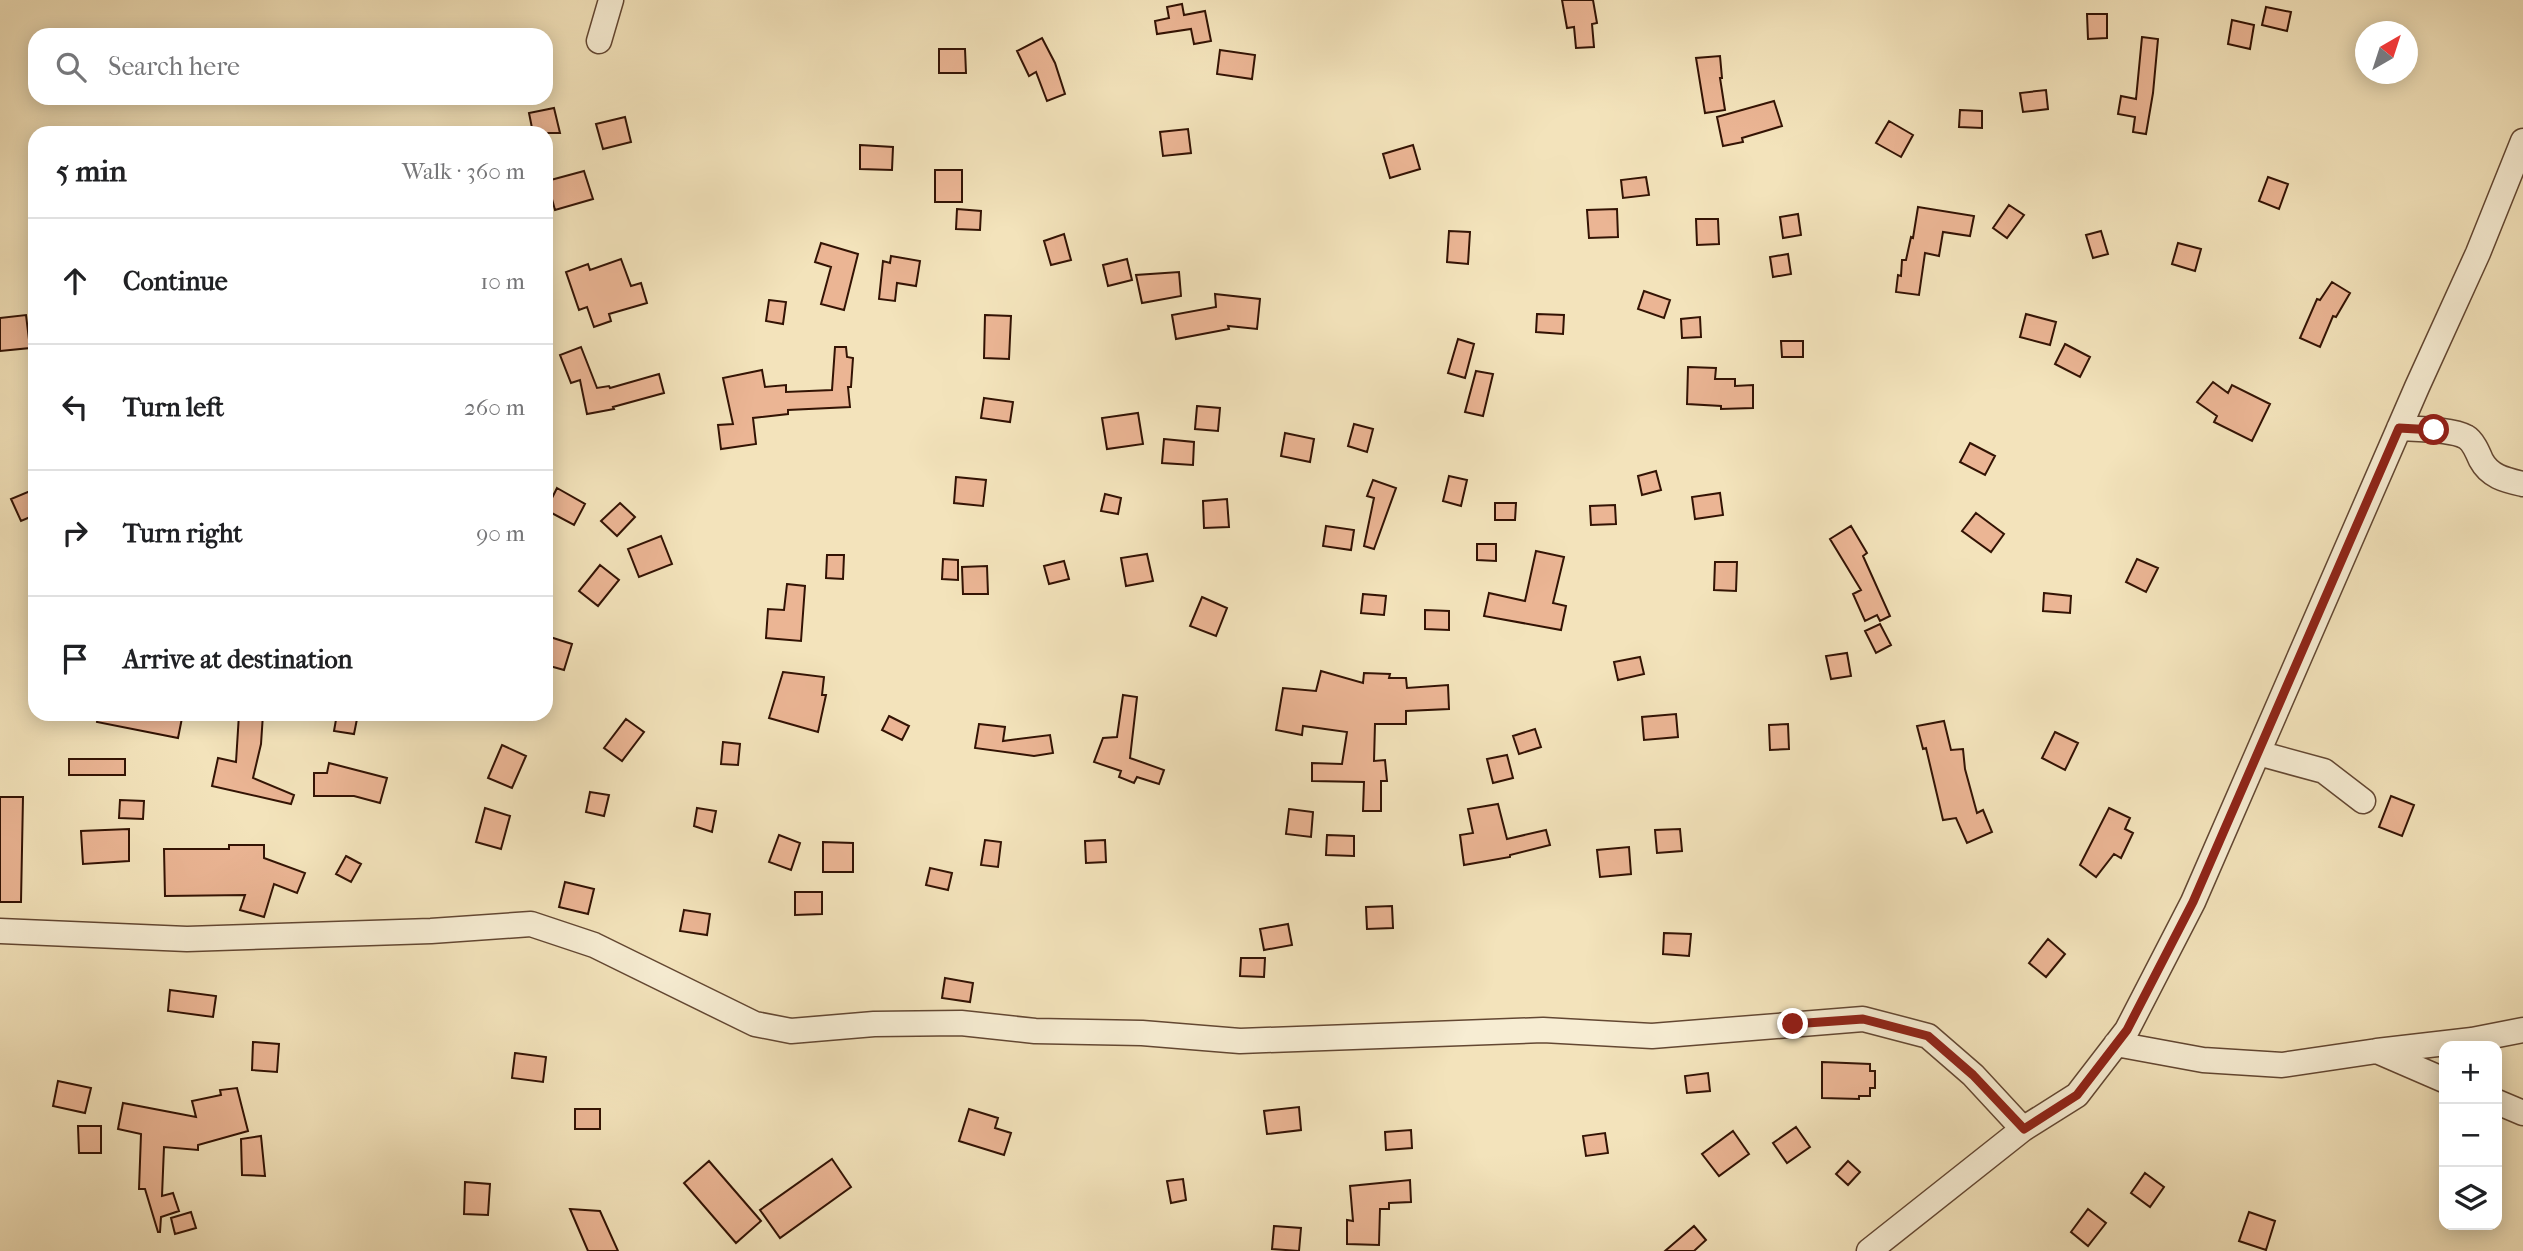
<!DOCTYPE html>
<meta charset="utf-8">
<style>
:root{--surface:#fff;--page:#f2f2f2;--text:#202124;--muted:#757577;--line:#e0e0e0}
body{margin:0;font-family:"IM FELL French Canon",serif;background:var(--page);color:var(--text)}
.controls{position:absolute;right:21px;bottom:21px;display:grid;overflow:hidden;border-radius:14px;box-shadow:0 4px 18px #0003}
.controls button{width:63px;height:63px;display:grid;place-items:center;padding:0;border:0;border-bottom:2px solid var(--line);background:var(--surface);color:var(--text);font:35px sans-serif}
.compass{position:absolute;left:2355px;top:21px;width:63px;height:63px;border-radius:50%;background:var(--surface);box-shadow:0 4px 18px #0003;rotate:39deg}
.stop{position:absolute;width:21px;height:21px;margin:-16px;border:5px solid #8f2418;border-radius:50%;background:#fff}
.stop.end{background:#8f2418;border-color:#fff;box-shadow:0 2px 7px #0008}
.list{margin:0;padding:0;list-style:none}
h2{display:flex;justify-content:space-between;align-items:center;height:91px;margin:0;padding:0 28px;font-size:30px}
h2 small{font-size:23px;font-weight:400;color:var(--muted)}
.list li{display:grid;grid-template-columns:46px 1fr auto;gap:21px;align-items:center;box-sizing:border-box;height:126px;padding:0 28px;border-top:2px solid var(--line)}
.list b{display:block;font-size:26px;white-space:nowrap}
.list em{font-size:23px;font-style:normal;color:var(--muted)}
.icon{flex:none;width:38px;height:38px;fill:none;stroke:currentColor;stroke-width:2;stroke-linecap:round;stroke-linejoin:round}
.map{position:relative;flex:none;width:2523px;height:1251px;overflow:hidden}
.search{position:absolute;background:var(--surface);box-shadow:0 4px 18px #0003;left:28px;top:28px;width:525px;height:77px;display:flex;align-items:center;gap:18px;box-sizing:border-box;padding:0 24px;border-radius:21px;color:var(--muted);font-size:26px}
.panel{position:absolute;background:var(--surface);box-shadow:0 4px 18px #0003;left:28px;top:126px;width:525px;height:595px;border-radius:21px}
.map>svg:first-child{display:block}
</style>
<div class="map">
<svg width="2523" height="1251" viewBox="0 0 2523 1251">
<rect width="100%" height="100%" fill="#f3e3bb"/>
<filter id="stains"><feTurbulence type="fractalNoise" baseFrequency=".00286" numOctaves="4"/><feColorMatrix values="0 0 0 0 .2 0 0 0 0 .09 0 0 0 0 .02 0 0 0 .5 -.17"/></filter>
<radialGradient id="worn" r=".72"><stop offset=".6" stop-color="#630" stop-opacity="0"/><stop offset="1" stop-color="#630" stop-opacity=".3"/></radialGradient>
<path fill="#ebb594" stroke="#331304" stroke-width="2" d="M1562 0H1593L1597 23 1592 24 1594 47 1576 48 1574 27 1567 28Z
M1182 4 1184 15 1205 11 1211 41 1194 44 1191 29 1157 34 1155 21 1169 18 1167 7Z
M2266 7 2291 12 2287 31 2262 25Z
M2087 14H2107V38L2088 39Z
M2232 20 2254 25 2250 49 2228 44Z
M2142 37 2158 39 2153 93 2146 134 2133 132 2135 117 2118 114 2121 96 2136 99Z
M1042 38 1055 63 1065 94 1047 101 1036 72 1029 76 1017 51Z
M939 49H965L966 73H939Z
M1220 50 1255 55 1252 79 1217 74Z
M1720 56 1722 78H1720L1725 110 1705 113 1696 58Z
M2046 90 2048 109 2023 112 2020 93Z
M1774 101 1782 126 1742 138 1743 142 1723 146 1717 117Z
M554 108 560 133H533L529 113Z
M1960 110 1982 111V128L1959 127Z
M625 117 631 142 603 149 596 124Z
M1889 121 1913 135 1901 157 1876 143Z
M1188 129 1191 153 1163 156 1160 132Z
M860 145 893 147 892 170 860 169Z
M1413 145 1420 169 1390 178 1383 154Z
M935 170H962V202H935Z
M584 171 593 199 555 210 547 181Z
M1646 177 1649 195 1623 198 1621 180Z
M2268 177 2288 184 2279 209 2259 201Z
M2009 205 2024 215 2007 238 1993 228Z
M1918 207 1974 216 1970 236 1943 232 1939 256 1925 253 1919 295 1896 292 1898 275 1901 276 1902 260H1906L1911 237 1913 238Z
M957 209 981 211 980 230 956 229Z
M1617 209 1618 237 1589 238 1587 210Z
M1798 214 1801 235 1783 238 1780 217Z
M1696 219H1718L1719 244 1697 245Z
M1449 231 1470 232 1468 264 1447 262Z
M2101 231 2108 254 2093 258 2086 235Z
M1064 234 1071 260 1051 265 1044 241Z
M821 243 858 254 844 310 821 304 831 267 815 262Z
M2178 243 2201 249 2195 271 2172 264Z
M1788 254 1791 274 1773 277 1770 257Z
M891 256 920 261 916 286 897 283 895 301 879 299 883 261 890 263Z
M621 259 631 286 641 283 647 303 609 314 611 321 594 327 587 307 579 310 566 272 588 264 590 270Z
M1127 259 1132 280 1108 286 1103 265Z
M1179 272 1181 296 1142 303 1136 275Z
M2332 282 2350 293 2336 317 2333 316 2320 347 2300 338 2317 299 2320 300Z
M1644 291 1670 300 1664 318 1638 309Z
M1215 294 1260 299 1257 329 1228 326 1229 329 1176 339 1172 315 1216 307Z
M769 300 786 302 783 324 766 321Z
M1537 314 1564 315 1563 334 1536 332Z
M2026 314 2056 322 2050 345 2020 337Z
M26 315 30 348 0 351V318Z
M985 315 1011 316 1009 359 984 358Z
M1700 317 1701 337 1682 338 1681 319Z
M1458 339 1474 344 1465 378 1448 373Z
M1781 341H1803V357H1782Z
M2065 344 2090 357 2080 377 2055 364Z
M581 347 597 388 609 386 610 388 659 374 664 393 613 407 614 409 587 414 580 380 571 383 560 355Z
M835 347H846L847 357 853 358 851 387H848L850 407 788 410V414L753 418 756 444 721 449 718 425 733 424 723 378 762 370 765 387 786 385V392L832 390Z
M1688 367 1716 368 1715 379H1735V386L1753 385V408L1721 409V406L1687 404Z
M1476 371 1493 374 1483 416 1465 412Z
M2213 382 2228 393 2232 385 2270 404 2252 441 2214 422 2217 416 2197 402Z
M984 398 1013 402 1010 422 981 418Z
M1197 406 1220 408 1218 431 1195 429Z
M1138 413 1143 444 1107 449 1102 418Z
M1354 424 1373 429 1367 452 1348 446Z
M1285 433 1314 439 1310 462 1281 456Z
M1164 439 1194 442 1193 465 1162 463Z
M1970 443 1995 456 1985 475 1960 462Z
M1656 471 1661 490 1642 495 1638 476Z
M1449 476 1467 480 1461 506 1443 501Z
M956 477 986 480 983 506 954 503Z
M1373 480 1396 488 1374 549 1364 546 1374 498 1367 496Z
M557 488 585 504 574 525 546 510Z
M35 489V515L21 521 11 499Z
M1720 493 1723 515 1695 519 1692 497Z
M1105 494 1121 498 1118 514 1101 511Z
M1227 499 1229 527 1204 528 1203 501Z
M620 503 635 517 617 536 601 521Z
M1495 503H1516L1515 520H1495Z
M1615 505 1616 524 1591 525 1590 506Z
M1976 513 2004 534 1991 552 1962 531Z
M1326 526 1354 530 1351 550 1323 546Z
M1851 526 1867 553 1863 556 1890 616 1880 621 1877 615 1865 621 1853 594 1861 590 1830 539Z
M661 536 672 564 639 577 628 549Z
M1477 544H1496V561L1477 560Z
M1536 551 1564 557 1553 603 1566 606 1561 630 1484 616 1489 593 1525 601Z
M1147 554 1153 581 1126 586 1121 558Z
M827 555H844L843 579 826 578Z
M943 559 958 560V580L942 579Z
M2137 559 2158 568 2146 592 2126 582Z
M1064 561 1069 579 1049 584 1044 566Z
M1715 562H1737L1736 591 1714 590Z
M600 565 619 580 598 606 579 591Z
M987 566 988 594H963L962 567Z
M787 584 805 586 801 641 766 638 768 609 784 610Z
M2044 593 2071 596 2070 613 2043 611Z
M1363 594 1386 596 1384 615 1361 613Z
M1202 597 1227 608 1216 636 1190 626Z
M1425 610 1449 611V630L1425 629Z
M1880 624 1891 645 1876 653 1865 631Z
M550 637 572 644 564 670 546 665V650Z
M1847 653 1851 676 1831 679 1826 656Z
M1640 657 1644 674 1618 680 1614 662Z
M1321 671 1363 683 1364 673 1390 674 1389 678H1406L1407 688 1448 685 1449 709 1406 711V724H1375L1374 761 1385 760 1387 781H1381V811H1363L1364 782 1312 781V763L1342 764 1347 732 1303 726 1302 735 1276 730 1283 688 1316 691Z
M783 672 824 677 822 695H826L818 732 769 718Z
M1123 695 1137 697 1130 758 1164 770 1159 784 1137 777 1134 783 1119 777 1121 771 1094 762 1103 738 1117 737Z
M98 714H163L182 718 178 738 97 722Z
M239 714H263L261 744 253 778 294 795 291 804 212 786 218 758 236 762Z
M337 714H358L354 734 334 731Z
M1676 714 1678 737 1644 740 1642 717Z
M889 716 909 726 902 740 882 730Z
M626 719 644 732 622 761 604 748Z
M1944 721 1951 750 1963 749 1965 769 1977 813 1983 810 1992 832 1967 843 1956 818 1943 820 1926 748 1923 749 1917 726Z
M979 724 1005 727 1003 741 1050 735 1053 753 1034 756 975 748Z
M1788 724 1789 749 1770 750 1769 725Z
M1535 729 1541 747 1519 754 1513 736Z
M2055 732 2078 743 2065 770 2042 758Z
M723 742 740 744 738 765 721 764Z
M502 745 526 756 512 788 488 778Z
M1507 755 1513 778 1493 783 1487 759Z
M69 759H125V775H69Z
M329 763 387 778 380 803 354 796H314V773H327Z
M590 792 609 795 604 816 586 812Z
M2391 796 2414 805 2402 836 2379 827Z
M0 797H23L21 902H0Z
M120 800 144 801 143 819 119 818Z
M1498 804 1507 839 1546 830 1550 845 1510 855V857L1464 865 1460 835 1473 833 1468 809Z
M485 808 510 816 501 849 476 842Z
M697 808 716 811 712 832 694 826Z
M2109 808 2130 818 2125 829 2133 833 2121 858 2114 854 2096 877 2080 865Z
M1289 809 1313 812 1311 837 1286 834Z
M129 829V861L83 864 81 831Z
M1680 829 1682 851 1657 853 1655 830Z
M779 835 800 843 791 870 769 862Z
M1327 835 1354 836V856L1326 855Z
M985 840 1001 842 998 867 981 865Z
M1105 840 1106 862 1086 863 1085 841Z
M823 842 853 843V872H823Z
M229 845H264V858L305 873 297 893 274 884 264 917 240 910 245 895 165 896 164 849H229Z
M1629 847 1631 874 1600 877 1597 850Z
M346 856 361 864 351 882 336 874Z
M930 868 952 873 948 890 926 885Z
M565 882 594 889 588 914 559 907Z
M795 892H822V914L795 915Z
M1392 906 1393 928 1367 929 1366 907Z
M684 910 710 914 707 935 680 931Z
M1288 924 1292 945 1264 950 1260 929Z
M1664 933 1691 934 1689 956 1663 954Z
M2048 939 2065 954 2046 977 2029 963Z
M1241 958H1265L1264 977 1240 976Z
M945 978 973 983 970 1002 942 998Z
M170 990 216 996 213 1017 168 1011Z
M253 1042 279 1044 277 1072 252 1070Z
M515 1053 546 1057 543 1082 512 1078Z
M1822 1062 1870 1064V1071H1875V1088H1870V1096H1859V1099L1822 1098Z
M1708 1073 1710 1091 1687 1093 1685 1076Z
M58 1081 91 1088 85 1113 53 1106Z
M237 1088 248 1131 198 1145V1150L164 1147 162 1196 173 1193 179 1211 161 1217 160 1232H158L145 1189H139L141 1134 118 1129 123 1103 196 1117 192 1101 221 1095 220 1090Z
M1299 1107 1301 1130 1267 1134 1264 1111Z
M575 1109H600V1129H575Z
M969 1109 998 1118 995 1128 1011 1133 1004 1155 959 1141Z
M78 1126H101V1153H79Z
M1796 1127 1810 1147 1787 1163 1773 1143Z
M1411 1130 1412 1148 1386 1150 1385 1132Z
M1733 1131 1749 1154 1719 1176 1702 1154Z
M1605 1133 1608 1153 1586 1156 1583 1136Z
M261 1136 265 1176 242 1175 241 1139Z
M832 1159 851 1187 780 1238 760 1210Z
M709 1161 761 1221 736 1243 684 1183Z
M1848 1161 1860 1172 1848 1185 1836 1174Z
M2145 1173 2164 1187 2150 1207 2131 1193Z
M1183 1179 1186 1200 1171 1203 1167 1181Z
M1410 1180 1411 1202 1389 1203V1209H1380L1379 1245 1347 1244V1220L1353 1221 1350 1186Z
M465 1182 490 1184 488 1215 464 1214Z
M570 1209 600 1211 618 1251H588Z
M2088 1209 2106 1223 2088 1246 2071 1232Z
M191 1212 196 1228 175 1234 171 1218Z
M2249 1212 2275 1221 2266 1250 2239 1241Z
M1274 1226 1301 1228 1299 1251 1272 1249Z
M1694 1226 1706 1240 1694 1251H1665Z"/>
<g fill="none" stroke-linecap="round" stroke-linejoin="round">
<g stroke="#634732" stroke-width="27">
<path id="minor" d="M599 41 611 0
M2399 428C2415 429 2453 429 2466 437 2473 441 2478 453 2481 460 2490 477 2506 480 2523 484
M2258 753 2324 771 2363 801
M0 931 187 939 431 931 531 924 594 945 755 1024 791 1031 874 1024 961 1023 1035 1031 1142 1033 1240 1041 1543 1030 1652 1036 1863 1019 1928 1036 1973 1075 2023 1129
M2116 1044 2203 1060 2282 1065 2377 1051 2444 1080
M2377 1051 2472 1040 2523 1030
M2497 1102 2523 1113
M1869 1251 2023 1129 2077 1095 2127 1030 2193 902 2417 387 2478 253 2523 141"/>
</g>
<use href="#minor" stroke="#f7edd3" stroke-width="24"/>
</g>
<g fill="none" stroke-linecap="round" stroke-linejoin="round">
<path stroke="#8f2418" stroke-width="9" d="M1793 1024 1863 1019 1928 1036 1973 1075 2024 1129 2077 1095 2127 1030 2193 902 2399 428 2434 430"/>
</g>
<rect width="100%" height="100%" filter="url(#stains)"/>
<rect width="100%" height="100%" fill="url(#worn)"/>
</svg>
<div class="controls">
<button>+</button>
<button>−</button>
<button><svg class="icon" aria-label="layers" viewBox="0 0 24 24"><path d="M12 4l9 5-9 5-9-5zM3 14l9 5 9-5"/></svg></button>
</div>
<svg class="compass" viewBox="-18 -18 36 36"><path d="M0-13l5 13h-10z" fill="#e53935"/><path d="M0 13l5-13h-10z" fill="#757577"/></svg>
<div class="stop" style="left:2434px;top:430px"></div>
<div class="stop end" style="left:1793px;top:1024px"></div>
<div class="search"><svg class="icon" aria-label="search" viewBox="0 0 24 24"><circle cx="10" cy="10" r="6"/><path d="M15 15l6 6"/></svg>Search here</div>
<section class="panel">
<h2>5 min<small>Walk · 360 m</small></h2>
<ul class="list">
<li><svg class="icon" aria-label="ahead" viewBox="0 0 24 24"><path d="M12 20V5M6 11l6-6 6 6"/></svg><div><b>Continue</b></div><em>10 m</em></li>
<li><svg class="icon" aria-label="left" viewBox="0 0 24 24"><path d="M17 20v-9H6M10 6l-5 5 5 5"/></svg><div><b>Turn left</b></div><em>260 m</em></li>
<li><svg class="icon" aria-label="right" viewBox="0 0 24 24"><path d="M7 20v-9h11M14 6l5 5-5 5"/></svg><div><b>Turn right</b></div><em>90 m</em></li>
<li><svg class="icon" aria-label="arrive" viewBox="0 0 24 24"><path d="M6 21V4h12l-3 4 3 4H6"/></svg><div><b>Arrive at destination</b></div></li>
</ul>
</section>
</div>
